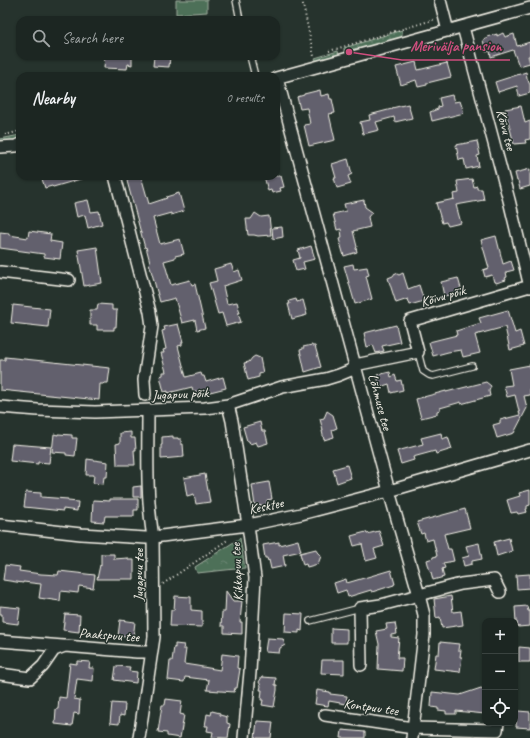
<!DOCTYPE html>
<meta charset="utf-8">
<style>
:root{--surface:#1c2622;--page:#252e2a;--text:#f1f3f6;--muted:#a0a5a5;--line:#3a4340}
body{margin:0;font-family:Caveat,sans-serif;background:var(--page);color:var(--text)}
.controls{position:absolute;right:12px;bottom:12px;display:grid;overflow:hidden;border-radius:8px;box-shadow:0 1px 3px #0004}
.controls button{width:36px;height:36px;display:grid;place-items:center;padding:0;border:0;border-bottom:1px solid var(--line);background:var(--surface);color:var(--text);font:20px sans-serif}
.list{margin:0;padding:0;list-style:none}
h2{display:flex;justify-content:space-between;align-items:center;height:52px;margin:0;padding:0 16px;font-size:17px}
h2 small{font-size:13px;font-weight:400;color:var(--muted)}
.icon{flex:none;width:22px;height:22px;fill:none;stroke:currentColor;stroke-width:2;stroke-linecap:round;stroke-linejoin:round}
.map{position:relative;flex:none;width:530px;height:738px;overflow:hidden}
.search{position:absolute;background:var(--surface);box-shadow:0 1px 3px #0004;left:16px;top:16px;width:264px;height:44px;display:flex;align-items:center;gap:10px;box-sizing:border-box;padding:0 14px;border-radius:12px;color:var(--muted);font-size:15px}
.panel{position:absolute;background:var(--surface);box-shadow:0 1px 3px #0004;left:16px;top:72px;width:264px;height:108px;border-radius:12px}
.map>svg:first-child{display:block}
</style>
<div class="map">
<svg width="530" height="738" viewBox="0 0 530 738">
<defs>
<pattern id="grass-dots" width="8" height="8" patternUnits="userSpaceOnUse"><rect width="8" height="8" fill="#4e6f59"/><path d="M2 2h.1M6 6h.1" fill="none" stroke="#688471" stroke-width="1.8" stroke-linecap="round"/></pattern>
<pattern id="park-crowns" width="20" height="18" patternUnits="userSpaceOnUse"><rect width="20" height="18" fill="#4e6f59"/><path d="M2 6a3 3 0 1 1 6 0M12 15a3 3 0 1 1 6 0" fill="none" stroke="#688471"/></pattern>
</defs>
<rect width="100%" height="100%" fill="#26332d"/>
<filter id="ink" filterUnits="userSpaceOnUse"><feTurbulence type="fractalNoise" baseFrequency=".025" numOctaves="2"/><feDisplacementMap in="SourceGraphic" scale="8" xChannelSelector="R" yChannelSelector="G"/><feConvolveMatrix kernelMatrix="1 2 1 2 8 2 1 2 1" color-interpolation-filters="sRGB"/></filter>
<g filter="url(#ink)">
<path fill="url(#grass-dots)" stroke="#a1b0a0" d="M402 30V38L359 51 358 48 344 51V48Z
M338 51 339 55 317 62 315 58Z
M20 135V139L0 142V139Z"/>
<path fill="url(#park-crowns)" stroke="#a1b0a0" d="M240 538 245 568 197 573 195 567Z"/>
<path fill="#4e6f59" stroke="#a1b0a0" d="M176 0H207V12L176 14Z"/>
<path fill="#62606d" stroke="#f4f1e8" d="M503 33 505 37 514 34 517 46 530 42V56H528L530 63 519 66 513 50 491 57 490 51 486 52 483 40 488 38 487 37 497 34V36Z
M105 56H132V65L128 64 127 69 104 68Z
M154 56H170L169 67 153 66Z
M416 62 418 70 447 63 451 77 427 83V85L418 87 416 80 401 85 396 67Z
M526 72 527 78 530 85V93L519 96 517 86 498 92 495 82Z
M320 90 321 96 329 94 330 99H332L335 113 329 114 335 140 309 146 304 125 310 124 307 108 300 109 297 97 304 95V94Z
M452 95 454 102 460 101 464 113 432 121 430 112 438 109V107L441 106 439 98Z
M408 104 412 118 395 122 394 117 376 122 379 130 363 134 360 122 370 120 369 115 392 109V108Z
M521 106 525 123 530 121V139L525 140 526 143 514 144 505 109Z
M477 141 480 155 477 156 479 166 466 169 464 159 459 160 456 145Z
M348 159 352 174 348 176 351 184 337 188 334 178H336L332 164Z
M530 169V186L520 189 518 181H517L515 173Z
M41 176H83L84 178 53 187 52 186 45 188Z
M127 176H141L149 204 167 198 166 197 179 193 184 211 171 215V213L153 218 160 244 180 239 184 254 175 256V258L164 261 171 285 190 280 192 285 195 284 205 328 197 330 195 320 182 323 175 298 160 302 149 263 150 262 146 247 145 248 127 181H128Z
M264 176H281L284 187 280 188 281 191 272 193 271 190 268 191Z
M472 179 474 187 477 186V189H482L484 200 456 205 461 223 448 226 446 222 442 223 436 203 454 199V200L453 194 459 193 457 181Z
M88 200 91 212 99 211 102 224 88 228 85 215 77 217 74 203Z
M364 200 365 207 372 212 368 217 370 227 353 231 357 247 356 248 357 252 344 256 339 239 342 238 341 229 337 230 333 214 346 211 344 204Z
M255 213 261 217 269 216 271 235 258 236 254 235H248L246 219H251Z
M282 227 283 237 273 239 272 228Z
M29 231 51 234 50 241 62 243 60 259 44 257V254L0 248V232L9 233V235L28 238Z
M496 236 503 264 511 261 514 270 506 272 507 277 505 278 506 280 496 283 495 281 494 282 492 275 485 277 483 270 489 268 481 240Z
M311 246 315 259 303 262 305 269 296 271 293 260 300 258 298 250Z
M97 247 102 283 84 286 78 250Z
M231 264 234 272 239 270 242 280 223 286 227 304 237 302 240 313H238L241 322 226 326 222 313 218 314 209 283 217 281 214 269Z
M353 264 354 269 367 267 369 275 366 276 372 299 355 304 344 266Z
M395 273 399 275 403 273 408 289 419 285 424 301 410 305 408 299 396 303 388 278 393 276Z
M458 278 462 292 444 296 441 282Z
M296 299 297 302 303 300 307 315 292 319 288 304H290L289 301Z
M98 304 112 305V310H117L116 327H114V330H97V325H90V310H97Z
M13 305 50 309 48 327 11 323Z
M508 310 515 333 520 331 524 346 510 350 505 327 475 335 480 353 463 357 461 350 448 352 433 356 429 342 457 335 456 331 481 323 479 318Z
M178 324 183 342H182V345L178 346 186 377 201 373 202 376H204L206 382 223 377 226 388 198 395 196 391H193L192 387 168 393V391L164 392 160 376 163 375V372H166L161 353H164L163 350 166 349 162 331 165 330 164 327Z
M396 325 400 342 382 346 384 351 376 353 373 345 367 347 364 333Z
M312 345V346H315L321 367 305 372 300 350 303 349V347Z
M255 356 260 358 263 373 259 374V377L248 380 244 363 249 362 252 358Z
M5 357 110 368 108 383H104L103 384H100L99 400 0 390V360H5Z
M530 365V395L524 396 527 408 514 433 497 438 493 425 500 423V420L520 415 515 395 507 397 504 386 512 385 509 369Z
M390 372 391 377 395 375 397 381 401 380 403 390 391 393 389 384 380 387 377 375Z
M486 382 491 386 489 391 490 396 461 404V402L440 408V410L437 411V414L421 418 416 399 446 391V392Z
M327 411 333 415 337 428 332 430 334 437 324 440 322 431H323L320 419 324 418Z
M260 422 262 431H265L268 443 258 446 256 442 250 444 249 441H247L243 427Z
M131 432V438H135L136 450H134L135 465H117L116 444 120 443V433Z
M441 433 442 439 448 437 452 449 436 454 435 451 413 457 414 460 401 464 397 451 423 444 421 438Z
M54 434 58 435V434L72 435V438H77L75 456 66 455V453L52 452Z
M173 436V438H178V439H181V444H183L184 457 161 459V445H162V437Z
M12 444 51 447 49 463 38 462V464L10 461Z
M87 459 108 462 107 477H104L103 484 93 483 94 475H86Z
M347 465 351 478 337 483 333 469Z
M205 474 210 502 196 504 194 494 187 496 184 478Z
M269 482 272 499 267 500V505L255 506 252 485Z
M141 486V497H133V487Z
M530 490V505L527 506V509H526L527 512 518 514 517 512 511 513 507 500 520 496 519 493Z
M26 492 41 493V497L68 499V501L78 502 77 511 63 509V511L24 507Z
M110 499H138V510H134V516H105L104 522 92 521 93 500 110 501Z
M465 509 470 528 444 534 448 549H451L454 561 443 563 445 568 442 569 444 577 433 580 431 572H430L427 560 433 558V557L437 556 433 539 426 541 424 533 421 534 417 522Z
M379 531 384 546 374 549 377 558 366 561 362 544 354 546 351 536 366 532 367 534Z
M509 538 512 551 497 556 494 542Z
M298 540 301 551 283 555 285 566 271 569 269 560 268 561 267 558H265L263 545 279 542V545Z
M479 543 482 559 472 561V564L464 566 462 558 469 556 466 546Z
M316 549 317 552 321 556 318 564 307 567 306 564 303 565 300 553Z
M101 554H114V559L128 558V560H134V579H97L100 565 101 566Z
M5 565 20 567 19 571 41 574 58 575 59 571 95 575 93 588 79 586 78 593 61 591 60 601 39 598 41 584 23 582V583L3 580Z
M391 570 395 584H394V585L372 592 371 590 348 597 346 590 337 593 334 583 346 579 347 583Z
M530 574V588L517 589 516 575Z
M226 591 233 601H242L240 622H242V634L224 633V626H221L222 612H225Z
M175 596 191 597V610L202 611V627L170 626 171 610H174Z
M451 596 453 612 461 611 463 625 442 628 440 617 436 618 434 599Z
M0 606 20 608 18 624 2 622V614H0Z
M527 606 528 611H530V626L518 627 517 622H516L515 607Z
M286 613 303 614 302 631 299 630V633L285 632Z
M65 614 80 615 79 632 63 630Z
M120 620 135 622 133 638 118 636Z
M395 623 397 634 391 635V637L399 638 397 658H403L402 671 378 669 379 644 376 631 387 629 386 624Z
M331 628 347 629V643H331Z
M267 638 283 639 285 645 280 648 279 653 265 652Z
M440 642 459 644 458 650H461L460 657H462L460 672 434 669 436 654H439Z
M175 644 184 645 183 649H186L184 664 197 666 220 670 222 654 238 656 237 668 240 669 237 688H235L234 692 207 690 209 680 185 677 184 682 168 680 170 661H172L174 647 175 648Z
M519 647 530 648V662H519Z
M322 660H344V674L321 673Z
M77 661 90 662 89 668H94L93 681 77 679 74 699 80 700 79 714 74 713 72 726 55 724 56 709H58L59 697 66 698 70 663 77 664Z
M116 666 130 667 129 671 137 672 136 683 114 680Z
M262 677 276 678 275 685H277V690L274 707 262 705 263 700H261L262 690H260L261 686 259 682Z
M481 688 485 690V714L456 711V714H446V711L438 710V708L431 707 432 692 460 695Z
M317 690 330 692V694L347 696 346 704 329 701 328 706 315 704Z
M166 699 182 701 180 714 184 715 180 738 167 736V733L158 732 162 705H165Z
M112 703 125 704 124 716 120 715 119 724 110 723Z
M212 711 220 713V715L227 717V723L230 724 228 738 212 737 213 732 207 731 208 726H205L207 714 211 715Z
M518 711 530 712V728L516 727 517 712Z
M257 721 273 722 271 738H255Z
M342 730 365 732V738H341Z"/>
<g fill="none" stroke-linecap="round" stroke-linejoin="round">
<g stroke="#f4f1e8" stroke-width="8">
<path id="lane" d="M236 0 240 20
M250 56 255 76
M418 352 423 371 429 375 433 376 472 366
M310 621 360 608"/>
</g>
<g stroke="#f4f1e8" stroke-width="14">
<path id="street" d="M440 0 448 31
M463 27 509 200 530 287
M276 78 530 8
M277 78 389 491 419 595 424 615V635L412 738
M0 147 16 146 20 144
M115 176 150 312 152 326 144 380 145 395
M0 272 69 280
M355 365 418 352 410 321 530 286
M228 405 232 421 248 525 255 578 250 672 244 738
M0 407 38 410 95 412 205 408 228 405 282 387 326 379 339 375 356 368
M0 525 81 534 146 538 248 525 301 514 389 491 530 450
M0 641 63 646
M361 665 360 608 381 605 461 584 494 580 500 592
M0 674 30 678 43 666 54 650 65 646 137 652H152
M325 715 413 728 497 730 498 723
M139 738 154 637 153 537C146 496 148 452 148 411"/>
</g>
<path stroke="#f4f1e8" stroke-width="2" stroke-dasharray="1 3" stroke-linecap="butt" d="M302 0 314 56
M329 51 436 19
M5 135 20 131
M163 584 229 539"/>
<use href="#lane" stroke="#26332d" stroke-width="5.5"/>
<use href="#street" stroke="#26332d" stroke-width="11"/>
</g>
</g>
<g text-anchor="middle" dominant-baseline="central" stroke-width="3" stroke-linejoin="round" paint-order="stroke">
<g font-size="14" fill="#f4f1e8" stroke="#26332d">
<text transform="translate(506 130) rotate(75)">Kõivu tee</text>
<text transform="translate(443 296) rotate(-16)">Kõivu põik</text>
<text transform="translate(180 394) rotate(-3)">Jugapuu põik</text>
<text transform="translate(380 402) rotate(75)">Lõhmuse tee</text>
<text transform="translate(266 506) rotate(-12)">Kesktee</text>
<text transform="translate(237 572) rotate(-93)">Kikkapuu tee</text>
<text transform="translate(138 575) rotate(-90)">Jugapuu tee</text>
<text transform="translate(109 635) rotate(4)">Paakspuu tee</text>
<text transform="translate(371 707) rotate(8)">Kontpuu tee</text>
</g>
</g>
<path fill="none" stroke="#ce4e7e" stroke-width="1.5" d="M349 52L402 60H510"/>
<circle fill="#ce4e7e" stroke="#26332d" stroke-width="1.5" cx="349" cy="52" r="4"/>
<g font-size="15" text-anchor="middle" font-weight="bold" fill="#ce4e7e" stroke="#26332d" stroke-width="3" stroke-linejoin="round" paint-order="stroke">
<text x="456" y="51">Merivälja pansion</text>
</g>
</svg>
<div class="controls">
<button>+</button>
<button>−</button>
<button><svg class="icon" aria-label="locate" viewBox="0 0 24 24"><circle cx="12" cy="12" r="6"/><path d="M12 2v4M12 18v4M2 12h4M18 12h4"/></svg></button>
</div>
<div class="search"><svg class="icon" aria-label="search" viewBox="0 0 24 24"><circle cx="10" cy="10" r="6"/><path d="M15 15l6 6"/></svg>Search here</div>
<section class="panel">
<h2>Nearby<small>0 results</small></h2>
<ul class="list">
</ul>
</section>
</div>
